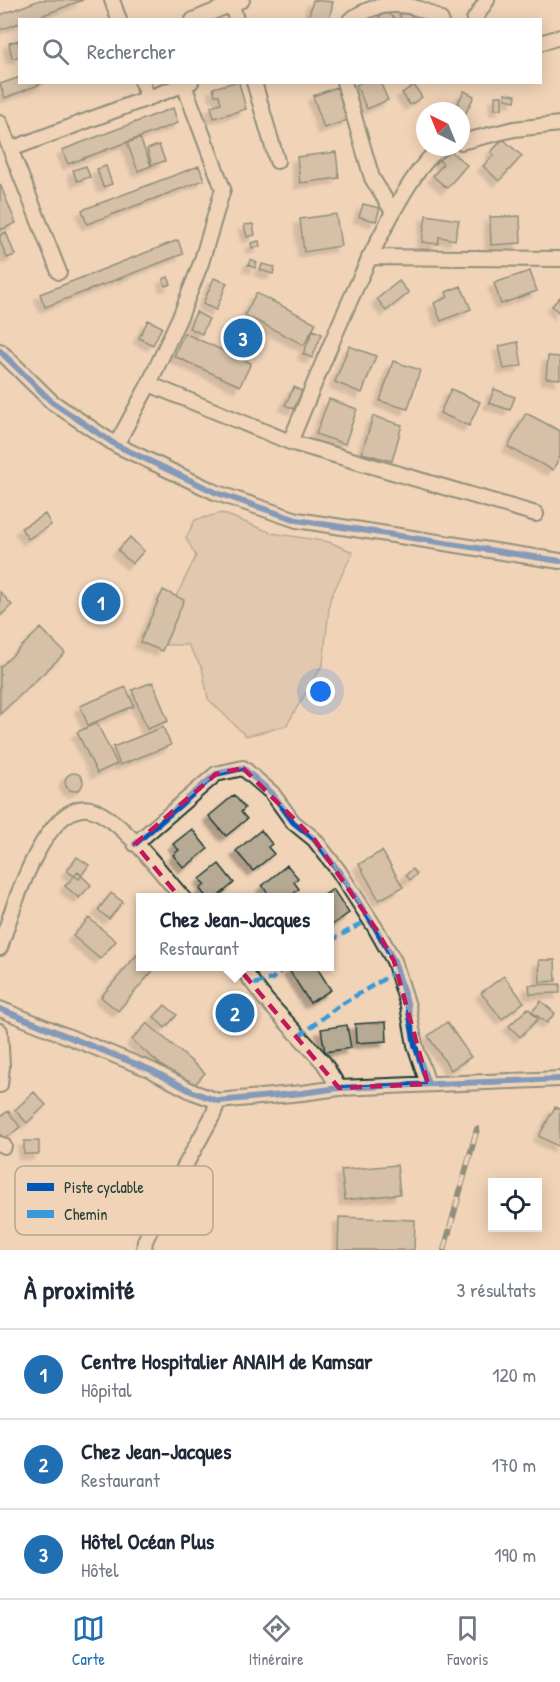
<!DOCTYPE html>
<html lang="fr">
<meta charset="utf-8">
<style>
:root{--surface:#fff;--page:#f6f6f7;--text:#1f2937;--muted:#747a83;--line:#e0e1e3;--accent:#1f6fb2}
body{margin:0;font-family:"Patrick Hand",sans-serif;background:var(--page);color:var(--text)}
.controls{position:absolute;right:18px;bottom:18px;display:grid;overflow:hidden;border-radius:0px;box-shadow:0 3px 15px #0003}
.controls button{width:54px;height:54px;display:grid;place-items:center;padding:0;border:0;border-bottom:2px solid var(--line);background:var(--surface);color:var(--text);font:30px sans-serif}
.compass{position:absolute;left:416px;top:102px;width:54px;height:54px;border-radius:50%;background:var(--surface);box-shadow:0 3px 15px #0003;rotate:317deg}
.you{position:absolute;left:321px;top:692px;width:21px;height:21px;margin:-15px;border:4px solid #fff;border-radius:50%;background:#1a73e8;box-shadow:0 0 0 9px #1a73e833}
.badge{display:grid;place-items:center;width:39px;height:39px;border-radius:50%;background:var(--accent);color:#fff;font-size:20px;font-weight:700}
.pin{position:absolute;translate:-50% -50%;border:3px solid #fff;box-shadow:0 2px 6px #0006}
.popup{position:absolute;left:136px;top:893px;width:198px;height:78px;box-sizing:border-box;display:grid;place-content:center;border-radius:0px;background:var(--surface);filter:drop-shadow(0 2px 4px #0005);font-size:20px;white-space:nowrap;color:var(--muted)}
.popup b{font-size:22px;color:var(--text)}
.popup::after{content:'';position:absolute;left:50%;top:100%;margin-left:-12px;border:12px solid transparent;border-top-color:var(--surface)}
.list{margin:0;padding:0;list-style:none}
h2{display:flex;justify-content:space-between;align-items:center;height:78px;margin:0;padding:0 24px;font-size:26px}
h2 small{font-size:20px;font-weight:400;color:var(--muted)}
.list li{display:grid;grid-template-columns:39px 1fr auto;gap:18px;align-items:center;box-sizing:border-box;height:90px;padding:0 24px;border-top:2px solid var(--line)}
.list b{display:block;font-size:22px;white-space:nowrap}
.list p{margin:0;font-size:20px;white-space:nowrap;color:var(--muted)}
.list em{font-size:20px;font-style:normal;color:var(--muted)}
.icon{flex:none;width:33px;height:33px;fill:none;stroke:currentColor;stroke-width:2;stroke-linecap:round;stroke-linejoin:round}
.map{position:relative;flex:none;width:560px;height:1250px;overflow:hidden}
.search{position:absolute;background:var(--surface);box-shadow:0 3px 15px #0003;left:18px;right:18px;top:18px;height:66px;display:flex;align-items:center;gap:15px;box-sizing:border-box;padding:0 21px;border-radius:0px;color:var(--muted);font-size:22px}
.sheet{height:348px;background:var(--surface)}
nav{display:flex;justify-content:space-around;align-items:center;box-sizing:border-box;height:84px;border-top:2px solid var(--line);background:var(--surface);font-size:16px;color:var(--muted)}
nav a{display:grid;justify-items:center;gap:3px}
nav .on{color:var(--accent)}
.map>svg:first-child{display:block}
</style>
<div class="map">
<svg width="560" height="1250" viewBox="0 0 560 1250">
<defs>
<filter id="shadow"><feDropShadow dx="-5.5" dy="5.5" stdDeviation="1.5" flood-color="#0004"/></filter>
</defs>
<rect width="100%" height="100%" fill="#f1d4b8"/>
<filter id="ink" filterUnits="userSpaceOnUse"><feTurbulence type="fractalNoise" baseFrequency=".0167" numOctaves="2"/><feDisplacementMap in="SourceGraphic" scale="12" xChannelSelector="R" yChannelSelector="G"/><feConvolveMatrix kernelMatrix="1 2 1 2 8 2 1 2 1" color-interpolation-filters="sRGB"/></filter>
<g filter="url(#ink)">
<path fill="#cfbba2" stroke="#777c6b" stroke-width="1.5" d="M222 513 272 533 329 542 353 552 330 599 323 664 286 726 246 736 208 699 202 668 188 645H163L158 633 196 556 186 538 195 520Z"/>
<path fill="#b6aa94" stroke="#1f3d34" stroke-width="1.5" filter="url(#shadow)" d="M40 0H83L30 20H20V23L0 30V15Z
M313 0 333 2 329 20H308Z
M408 6 413 19 402 20 398 11Z
M388 13 396 20H376L383 14Z
M19 40 20 57 12 58 9 43Z
M20 77V82H46L5 98 0 84Z
M235 82H239L246 109 214 118 211 106 221 103 219 95H215L213 88Z
M361 82H380L388 100 367 109 356 85Z
M414 85 422 97 410 105 402 93Z
M337 87 348 120 324 128 313 96Z
M464 91 474 96 463 119 461 118V111H454Z
M505 93 516 95 515 101 505 99Z
M495 96H502V109H495Z
M173 108 178 123 68 164 62 150Z
M140 138 151 166 138 171 127 143Z
M503 139 522 156 499 181 483 166 494 155 491 152Z
M159 145 165 161 152 165 147 149Z
M448 149 467 165 447 188 433 176 443 164 439 160Z
M336 152 339 178 300 183 297 157Z
M86 166 90 177 77 181 73 170Z
M106 166 112 184 103 187 97 169Z
M199 166 204 180 87 224 82 210Z
M0 184 16 223 0 230Z
M363 204 380 208 376 221 359 217Z
M336 214 341 246 304 252 300 219Z
M426 215 459 220 455 240 439 237 438 244 422 242Z
M520 216 521 243 491 245 490 217Z
M253 224 255 235 247 237 244 225Z
M6 232 15 255 7 258 0 241V235Z
M178 240 183 254 45 307 40 294Z
M259 241 260 247 252 248 251 243Z
M251 259 257 263 255 268 248 265Z
M262 264 275 267 273 274 260 270Z
M530 271 537 291 501 304 494 283Z
M168 277 171 284 165 286 163 279Z
M214 278 227 283 216 310 203 304Z
M399 281 409 293 386 311 377 299Z
M461 286 471 309 441 321 434 303 448 297 446 292Z
M256 293 316 323 304 345 245 315Z
M560 297V314L552 306Z
M196 312 209 319 202 334 189 328Z
M148 320 162 327 153 345 139 338Z
M313 330 322 334 312 358 303 354Z
M184 333 251 363 240 386 174 356Z
M518 342 522 366 504 369 499 346Z
M349 346 376 356 362 393 335 382Z
M548 356 560 357V379L546 378Z
M393 361 420 370 408 409 380 401Z
M294 387 302 391 294 409 285 405Z
M451 389 480 402 469 426 440 413Z
M494 389 515 397 510 410 489 403Z
M329 399 357 409 345 444 316 434Z
M526 413 560 431V456L553 470 508 447Z
M373 416 402 425 392 461 362 453Z
M45 514 51 525 28 539 21 528Z
M130 537 144 551 132 564 118 550Z
M163 590 184 600 162 651 140 642Z
M0 592 12 605 0 616Z
M41 628 65 653 0 714V667Z
M153 682 168 721 147 729 132 690Z
M126 687 134 706 88 725 80 706Z
M97 723 117 764 97 773 77 732Z
M163 727 171 745 120 765 113 747Z
M65 782a9 9 0 1 1 18 0a9 9 0 1 1-18 0Z
M234 795 245 808 241 812 247 819 226 836 209 816Z
M192 829 208 849 184 868 173 855 179 850 173 844Z
M261 830 272 844 268 847 274 854 253 871 236 851Z
M382 851 403 887 379 900 359 864Z
M77 857 89 865 79 879 67 871Z
M219 864 234 883 216 898H207L200 889 205 885 200 879Z
M287 865 298 878 294 882 299 889 289 898H272L262 886Z
M412 869 417 874 410 880 406 875Z
M78 872 91 885 79 898 65 886Z
M333 889 349 913 330 926V898H320Z
M111 893 123 902 109 919 98 910Z
M89 918 116 941 100 959 73 936Z
M140 951V966H157L118 1011 101 997Z
M539 960H555L556 981 540 982Z
M295 966H316L331 990 310 1003 289 970Z
M504 976 524 1002 502 1019 481 993Z
M560 984V993L530 994 529 985Z
M541 1001 555 1013 547 1023 532 1012Z
M165 1005 177 1015 165 1028 154 1017Z
M528 1008 538 1019 520 1037 509 1026Z
M386 1022 387 1041 356 1043 355 1024Z
M447 1022 471 1057 451 1070 428 1036Z
M147 1023 205 1073 190 1090 132 1040Z
M347 1025 351 1048 325 1052 321 1029Z
M34 1092 46 1105 27 1123 15 1110Z
M555 1107 560 1110 559 1147 539 1136Z
M8 1111 20 1127 4 1140 0 1136V1117Z
M24 1141H39V1154H24Z
M397 1165 400 1194 345 1200 341 1170Z
M339 1217 415 1220 414 1250H338Z"/>
<g fill="none" stroke-linecap="round" stroke-linejoin="round">
<g stroke="#1f3d34" stroke-width="18">
<path id="minor" d="M112 0 119 20
M232 4 236 20
M193 20 242 0
M350 20C378 0 413 0 441 20
M474 20 487 0
M540 43 560 37
M142 82 148 98
M254 82 277 161
M344 82 372 178 393 212
M0 123 59 272
M461 142 514 129 560 124
M11 149 191 82
M369 257 560 259
M0 351 52 402 116 445 217 493 297 520 560 561
M149 384 290 442 536 514
M290 442C313 389 399 164 444 147
M116 445 149 384 182 312 201 263 223 189 184 85
M135 844 216 774 243 768 272 793 293 822 314 839 338 870 376 929 394 961 408 1006 415 1045 428 1084
M0 948C10 916 48 786 98 812 130 829 159 871 183 898
M240 966 266 1000 324 1063 339 1088
M0 1009 151 1070 193 1092 218 1101 302 1093 339 1088 560 1079
M0 1031 2 1066 0 1085
M0 1144 4 1146
M144 1250 145 1241 152 1226 213 1115 218 1101"/>
</g>
<use href="#minor" stroke="#f1d4b8" stroke-width="14"/>
<g stroke="#1f3d34" stroke-width="6">
<path id="rail" d="M444 1250 477 1129"/>
</g>
<use href="#rail" stroke="#f1d4b8" stroke-width="4" stroke-dasharray="11" stroke-linecap="butt"/>
<path stroke="#3a99d8" stroke-width="4.5" stroke-dasharray="9 4.5" stroke-linecap="butt" d="M330 941 370 919
M254 984 272 979 286 966
M299 1036 337 1007 397 971"/>
<g stroke="#f1d4b8" stroke-width="10">
<path id="cycleway" d="M0 351 52 402 116 445 217 493 297 520 560 561
M135 844 216 774 243 768 272 793 293 822 314 839 338 870 376 929 394 961 408 1006 415 1045 428 1084
M0 1009 151 1070 193 1092 218 1101 302 1093 339 1088 560 1079"/>
</g>
<use href="#cycleway" stroke="#0057b8" stroke-width="6"/>
</g>
</g>
<path d="M0 0H560V1250H0ZM243 768 314 839 376 929 394 961 428 1084 339 1088 135 844 216 774Z" fill="#f1d4b8" fill-opacity=".55" fill-rule="evenodd"/>
<path fill="none" stroke="#c2185b" stroke-width="4.5" stroke-dasharray="12 8" stroke-linejoin="round" d="M243 768 314 839 376 929 394 961 428 1084 339 1088 135 844 216 774Z"/>
<rect x="15" y="1166" width="198" height="69" rx="9" fill="#f1d4b8" stroke="#b2a790" stroke-width="1.5"/>
<rect x="27" y="1183" width="27" height="8" fill="#0057b8"/>
<rect x="27" y="1210" width="27" height="8" fill="#3a99d8"/>
<g font-size="16" fill="#1f3d34">
<text x="64" y="1193">Piste cyclable</text>
<text x="64" y="1220">Chemin</text>
</g>
</svg>
<div class="controls">
<button><svg class="icon" aria-label="locate" viewBox="0 0 24 24"><circle cx="12" cy="12" r="6"/><path d="M12 2v4M12 18v4M2 12h4M18 12h4"/></svg></button>
</div>
<svg class="compass" viewBox="-18 -18 36 36"><path d="M0-13l5 13h-10z" fill="#e53935"/><path d="M0 13l5-13h-10z" fill="#747a83"/></svg>
<div class="you"></div>
<div class="pin badge" style="left:101px;top:602px">1</div>
<div class="pin badge" style="left:235px;top:1013px">2</div>
<div class="popup"><b>Chez Jean-Jacques</b>Restaurant</div>
<div class="pin badge" style="left:243px;top:338px">3</div>
<div class="search"><svg class="icon" aria-label="search" viewBox="0 0 24 24"><circle cx="10" cy="10" r="6"/><path d="M15 15l6 6"/></svg>Rechercher</div>
</div>
<section class="sheet">
<h2>À proximité<small>3 résultats</small></h2>
<ul class="list">
<li><span class="badge">1</span><div><b>Centre Hospitalier ANAIM de Kamsar</b><p>Hôpital</p></div><em>120 m</em></li>
<li><span class="badge">2</span><div><b>Chez Jean-Jacques</b><p>Restaurant</p></div><em>170 m</em></li>
<li><span class="badge">3</span><div><b>Hôtel Océan Plus</b><p>Hôtel</p></div><em>190 m</em></li>
</ul>
</section>
<nav>
<a class="on"><svg class="icon" aria-label="map" viewBox="0 0 24 24"><path d="M3 6l6-2 6 2 6-2v14l-6 2-6-2-6 2zM9 4v14M15 6v14"/></svg>Carte</a>
<a><svg class="icon" aria-label="directions" viewBox="0 0 24 24"><path d="M12 3l9 9-9 9-9-9zM9 14v-3h6M13 9l2 2-2 2"/></svg>Itinéraire</a>
<a><svg class="icon" aria-label="saved" viewBox="0 0 24 24"><path d="M7 4h10v16l-5-4-5 4z"/></svg>Favoris</a>
</nav>
